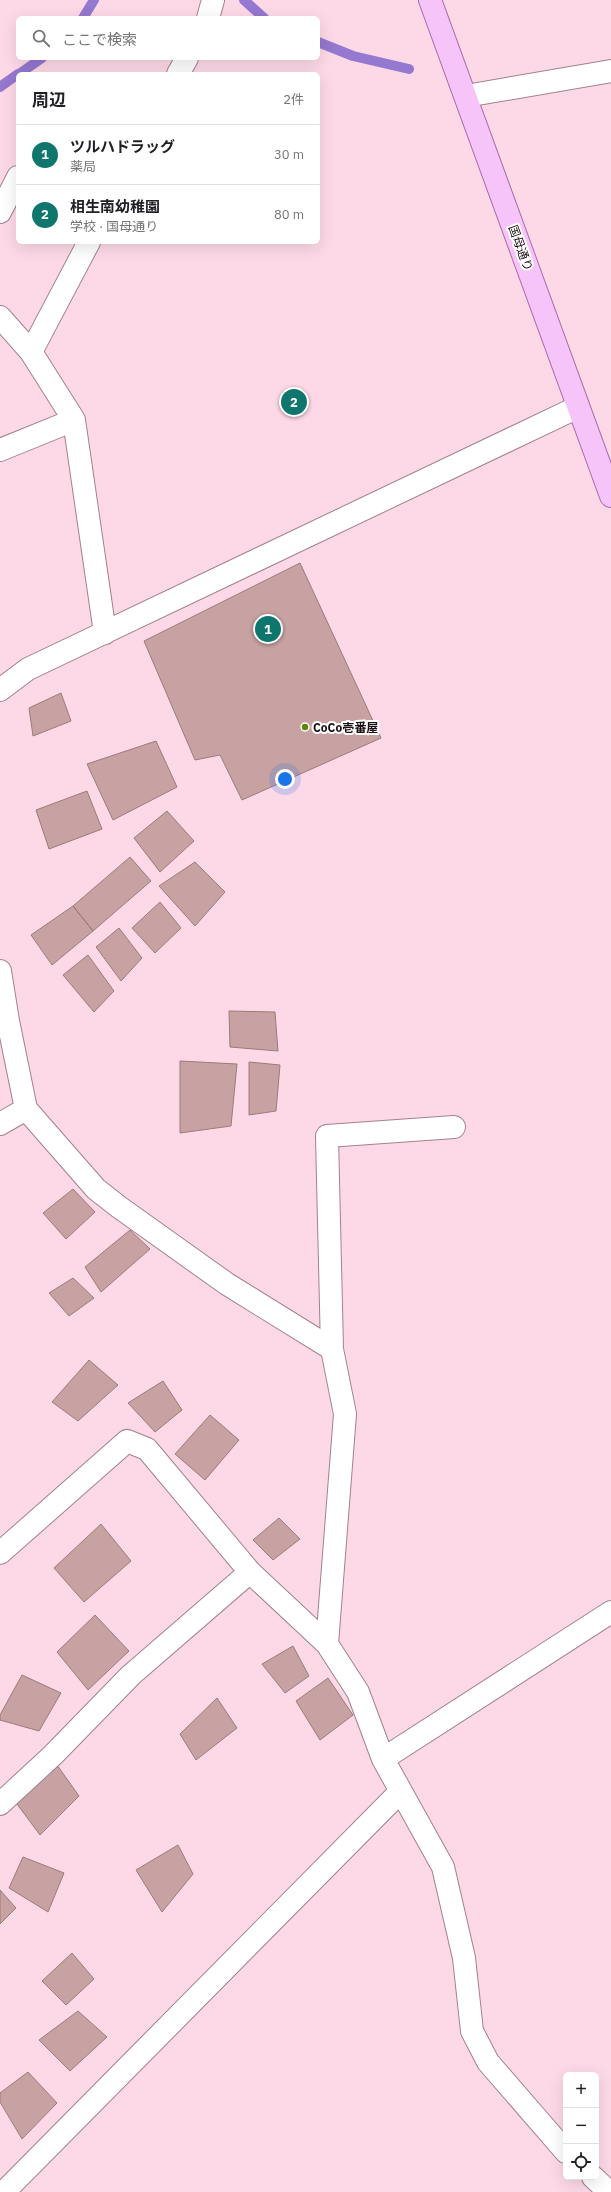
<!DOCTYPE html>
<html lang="ja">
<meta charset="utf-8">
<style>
:root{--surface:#fff;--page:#f6f6f6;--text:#202124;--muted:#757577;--line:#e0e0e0;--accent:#0f766e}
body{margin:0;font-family:"IBM Plex Sans","Noto Sans JP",sans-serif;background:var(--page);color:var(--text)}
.controls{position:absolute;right:12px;bottom:12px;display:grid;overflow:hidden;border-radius:6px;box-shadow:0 4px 16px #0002}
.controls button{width:36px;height:36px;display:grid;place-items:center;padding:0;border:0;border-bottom:1px solid var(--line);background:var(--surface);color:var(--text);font:20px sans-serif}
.you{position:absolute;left:285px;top:779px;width:14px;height:14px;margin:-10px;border:3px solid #fff;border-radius:50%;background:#1a73e8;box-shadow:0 0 0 6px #1a73e833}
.badge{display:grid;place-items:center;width:26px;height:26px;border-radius:50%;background:var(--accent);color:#fff;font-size:13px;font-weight:700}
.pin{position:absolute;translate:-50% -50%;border:2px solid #fff;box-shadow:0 1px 4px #0006}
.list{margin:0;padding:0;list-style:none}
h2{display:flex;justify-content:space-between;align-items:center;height:52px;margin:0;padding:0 16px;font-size:17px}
h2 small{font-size:13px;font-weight:400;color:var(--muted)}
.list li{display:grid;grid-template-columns:26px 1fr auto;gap:12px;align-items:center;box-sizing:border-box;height:60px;padding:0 16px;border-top:1px solid var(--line)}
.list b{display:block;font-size:15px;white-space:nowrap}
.list p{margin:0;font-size:13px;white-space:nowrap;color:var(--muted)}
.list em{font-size:13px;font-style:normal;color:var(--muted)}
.icon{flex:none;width:22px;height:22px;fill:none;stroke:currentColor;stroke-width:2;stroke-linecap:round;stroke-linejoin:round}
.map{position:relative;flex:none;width:611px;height:2192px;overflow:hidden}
.search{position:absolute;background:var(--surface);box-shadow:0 4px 16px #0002;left:16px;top:16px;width:304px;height:44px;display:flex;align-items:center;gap:10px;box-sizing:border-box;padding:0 14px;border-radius:6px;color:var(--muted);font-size:15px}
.panel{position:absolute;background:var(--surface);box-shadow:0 4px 16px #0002;left:16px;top:72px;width:304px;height:172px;border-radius:6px}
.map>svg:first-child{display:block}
</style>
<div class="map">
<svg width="611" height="2192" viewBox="0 0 611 2192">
<rect width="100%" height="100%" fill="#fdd9e7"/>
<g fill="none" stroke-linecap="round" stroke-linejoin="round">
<path stroke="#9578cf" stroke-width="10" d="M244 0 264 18
M83 18 94 0
M318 42 353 56 409 69
M19 74 42 58
M0 87 18 74"/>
</g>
<path fill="#c8a2a2" stroke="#9d7a79" d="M300 563 381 738 242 800 220 755 195 760 144 641Z
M61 693 71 721 33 736 29 708Z
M156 741 177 787 113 820 87 764Z
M87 791 102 829 49 849 36 810Z
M167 811 194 841 160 872 134 838Z
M130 857 151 881 93 931 73 906Z
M195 862 225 892 195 926 159 886Z
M160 902 181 928 155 953 132 928Z
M73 906 93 931 52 965 31 935Z
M119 928 142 958 121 981 96 947Z
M88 955 114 991 94 1012 63 975Z
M229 1011 275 1012 278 1051 230 1047Z
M180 1061 237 1064 231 1126 180 1133Z
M249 1062 280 1065 276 1111 249 1115Z
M73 1189 95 1212 66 1239 43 1213Z
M130 1230 150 1249 101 1292 85 1267Z
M73 1278 94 1298 69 1316 49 1293Z
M89 1360 118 1385 78 1421 52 1402Z
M163 1381 182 1410 155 1432 128 1403Z
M210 1415 239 1440 205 1480 175 1454Z
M279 1518 300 1539 273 1560 253 1540Z
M101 1524 131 1561 84 1602 54 1568Z
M95 1615 129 1651 88 1690 57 1652Z
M293 1646 309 1676 285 1693 262 1664Z
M22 1675 61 1693 39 1731 0 1720V1715Z
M328 1678 353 1715 320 1740 296 1701Z
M217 1698 237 1728 196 1760 180 1734Z
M57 1765 79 1796 40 1835 17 1804Z
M178 1845 193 1874 162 1912 136 1870Z
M23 1857 64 1873 48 1912 9 1888Z
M0 1890 16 1908 0 1924Z
M72 1953 94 1979 66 2005 42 1981Z
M78 2011 107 2037 70 2071 39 2040Z
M28 2072 57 2103 22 2139 0 2102V2093Z"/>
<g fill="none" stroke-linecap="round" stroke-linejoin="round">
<g stroke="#a2818e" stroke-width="24">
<path id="minor" d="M208 18 213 0
M178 74 187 58
M466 96 611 71
M0 212 18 177
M89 242 31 352 74 420 105 633
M0 317 31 352
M0 450 74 420
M0 690 28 669 578 407
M0 971 8 1021 26 1109 96 1189 119 1207 227 1284 332 1349
M0 1124 26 1109
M0 1553 127 1441 147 1449 250 1572 327 1644 358 1692 383 1759 443 1867 464 1958 472 2031 488 2062 566 2152
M327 1644 345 1414 332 1349 327 1136 454 1127
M383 1759 611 1612
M0 1804 53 1755 131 1675 250 1572
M593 2177 609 2192
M4 2192 400 1792"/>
</g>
<g stroke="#a76ca8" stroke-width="24">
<path id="primary" d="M430 0 611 496"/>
</g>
<use href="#minor" stroke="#fff" stroke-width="22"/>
<use href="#primary" stroke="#f7c4fa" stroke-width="22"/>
</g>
<circle fill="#5e860e" stroke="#fff" stroke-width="1.5" cx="305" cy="727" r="4"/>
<g text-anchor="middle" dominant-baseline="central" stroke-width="4" stroke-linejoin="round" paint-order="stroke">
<g font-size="12" fill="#1c1015" stroke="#fff">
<text transform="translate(521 248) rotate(70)">国母通り</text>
</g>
<g font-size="12" font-weight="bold" fill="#1c1015" stroke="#fff" text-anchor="start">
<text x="313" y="727">CoCo壱番屋</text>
</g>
</g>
</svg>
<div class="controls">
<button>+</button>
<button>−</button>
<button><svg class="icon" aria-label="locate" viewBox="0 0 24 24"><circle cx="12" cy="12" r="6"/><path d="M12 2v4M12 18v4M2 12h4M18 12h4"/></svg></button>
</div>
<div class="you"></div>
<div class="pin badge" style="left:268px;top:629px">1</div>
<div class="pin badge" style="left:294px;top:402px">2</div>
<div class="search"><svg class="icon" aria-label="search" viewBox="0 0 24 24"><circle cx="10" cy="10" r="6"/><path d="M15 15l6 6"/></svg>ここで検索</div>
<section class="panel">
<h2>周辺<small>2件</small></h2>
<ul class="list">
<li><span class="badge">1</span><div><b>ツルハドラッグ</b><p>薬局</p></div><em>30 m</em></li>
<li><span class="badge">2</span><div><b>相生南幼稚園</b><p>学校 · 国母通り</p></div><em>80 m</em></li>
</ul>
</section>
</div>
